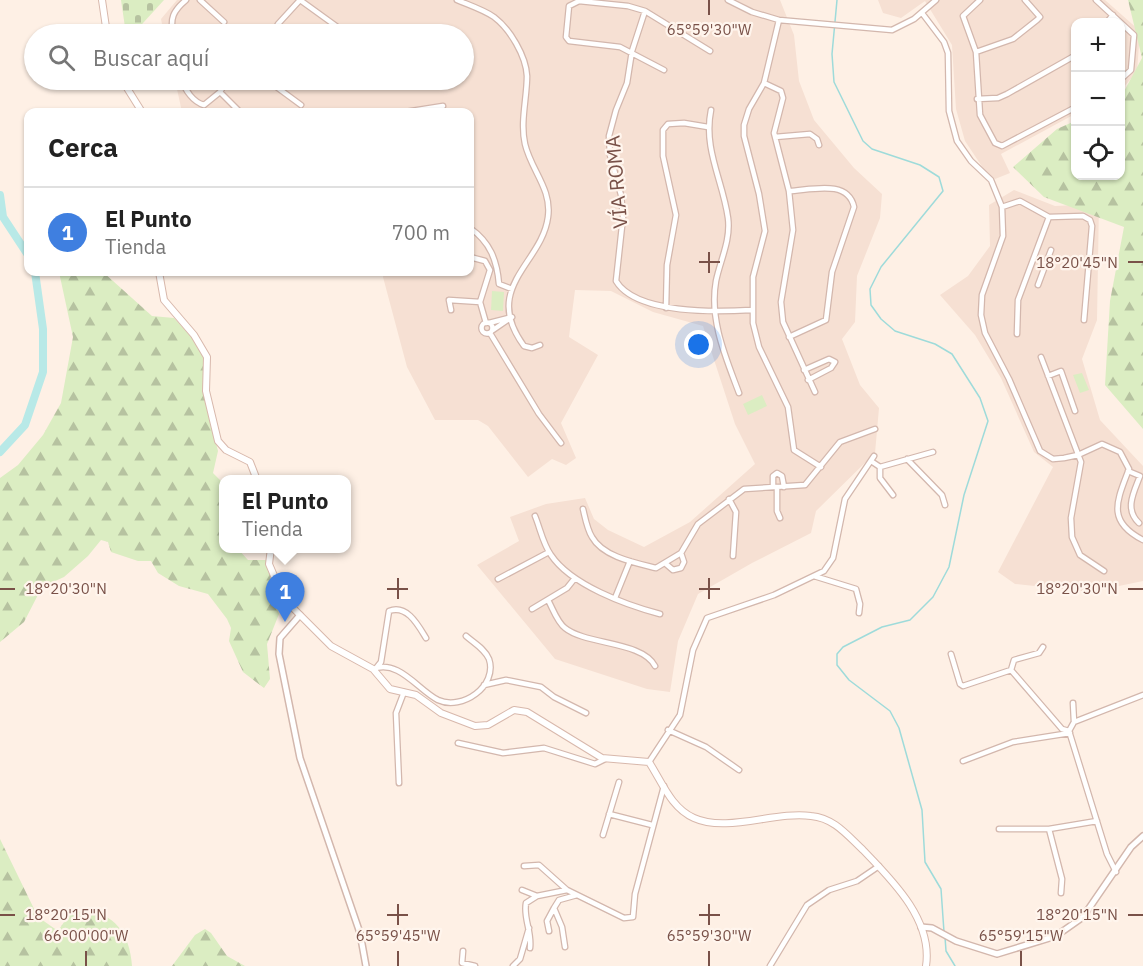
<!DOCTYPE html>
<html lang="es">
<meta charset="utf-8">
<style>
:root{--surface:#fff;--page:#f6f6f6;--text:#222;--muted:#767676;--line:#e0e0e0;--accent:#ef4b43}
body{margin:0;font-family:"IBM Plex Sans",sans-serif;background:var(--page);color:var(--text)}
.controls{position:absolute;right:18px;top:18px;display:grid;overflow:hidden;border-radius:12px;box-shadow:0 2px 4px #0004}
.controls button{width:54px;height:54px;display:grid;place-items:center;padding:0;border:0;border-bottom:2px solid var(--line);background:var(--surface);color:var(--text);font:30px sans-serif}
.you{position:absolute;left:699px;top:345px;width:21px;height:21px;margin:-15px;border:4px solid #fff;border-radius:50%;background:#1a73e8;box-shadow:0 0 0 9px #1a73e833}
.badge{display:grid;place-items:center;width:39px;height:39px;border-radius:50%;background:var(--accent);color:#fff;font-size:20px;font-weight:700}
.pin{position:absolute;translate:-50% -50px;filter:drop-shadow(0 2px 3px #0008)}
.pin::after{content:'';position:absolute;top:32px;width:21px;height:18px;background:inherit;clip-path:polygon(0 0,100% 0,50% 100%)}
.popup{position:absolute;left:219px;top:475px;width:132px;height:78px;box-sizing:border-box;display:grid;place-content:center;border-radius:12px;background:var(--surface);filter:drop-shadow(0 2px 4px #0005);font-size:20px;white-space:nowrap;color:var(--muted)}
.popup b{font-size:22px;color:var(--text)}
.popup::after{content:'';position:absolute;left:50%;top:100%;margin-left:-12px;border:12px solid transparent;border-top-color:var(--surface)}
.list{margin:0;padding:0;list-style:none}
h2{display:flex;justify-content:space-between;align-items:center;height:78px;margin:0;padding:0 24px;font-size:26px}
h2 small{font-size:20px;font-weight:400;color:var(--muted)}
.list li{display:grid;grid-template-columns:39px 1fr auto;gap:18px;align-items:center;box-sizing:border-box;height:90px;padding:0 24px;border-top:2px solid var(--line)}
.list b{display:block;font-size:22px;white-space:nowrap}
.list p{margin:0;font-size:20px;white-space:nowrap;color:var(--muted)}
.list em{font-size:20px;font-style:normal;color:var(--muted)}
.icon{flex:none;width:33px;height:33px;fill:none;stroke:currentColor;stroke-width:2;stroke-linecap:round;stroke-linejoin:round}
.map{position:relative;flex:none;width:1143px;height:966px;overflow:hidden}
.search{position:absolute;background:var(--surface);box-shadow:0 2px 4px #0004;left:24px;top:24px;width:450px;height:66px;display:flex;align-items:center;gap:15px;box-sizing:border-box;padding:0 21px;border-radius:33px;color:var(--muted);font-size:22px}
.panel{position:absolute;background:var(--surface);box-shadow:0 2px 4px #0004;left:24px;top:108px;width:450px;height:168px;border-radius:12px}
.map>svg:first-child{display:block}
</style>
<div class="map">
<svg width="1143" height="966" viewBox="0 0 1143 966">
<defs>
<pattern id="forest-firs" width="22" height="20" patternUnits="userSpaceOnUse" patternTransform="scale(1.5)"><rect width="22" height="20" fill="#dbedc2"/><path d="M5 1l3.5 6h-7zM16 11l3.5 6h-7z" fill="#b6c2a0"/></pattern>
<pattern id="cemetery-stones" width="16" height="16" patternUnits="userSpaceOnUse" patternTransform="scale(1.5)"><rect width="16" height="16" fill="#dbedc2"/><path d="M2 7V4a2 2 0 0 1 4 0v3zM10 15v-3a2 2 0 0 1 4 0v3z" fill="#b6c2a0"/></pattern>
</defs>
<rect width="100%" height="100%" fill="#fef0e5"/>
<path fill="#f6e0d3" d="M177 0H780L794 35 799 81 814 120 854 168 882 194 880 218 857 276 855 322 842 339 860 385 879 408 875 453 816 511 811 533 752 563 698 594 678 641 670 692 647 689 555 659 477 565 519 541 510 517 546 504 585 498 594 519 608 530 644 547 690 522 755 464 735 424 703 326 653 312 611 291 575 290 569 337 598 355 561 423 576 458 566 465 552 459 528 477 488 426 478 420H435L407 367 383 277 384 272H470V112H182L175 80H464V34H164L161 19Z
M878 0H1105L1140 31 1137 72 1121 90 1120 22H1076L1075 114 1001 154 1010 173 995 179 985 171 965 141 956 109 952 45 925 1 901 18 883 13Z
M1014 190 1055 206 1099 204 1097 320 1082 359 1100 420 1143 466V581L1090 592 1015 584 998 572 1053 467 1034 452 1001 378 975 335 940 295 968 276 990 246 989 205Z"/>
<path fill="#dbedc2" d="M492 291 504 292 503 311 491 310Z
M1082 373 1089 390 1080 393 1073 375Z
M762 395 767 406 748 415 743 404Z"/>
<path fill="url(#forest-firs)" d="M1128 0H1143V429L1105 385 1110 301 1124 227 1044 197 1013 167 1057 129 1075 121 1076 176H1120L1121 97 1142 58Z
M59 272H103L152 316 174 318 200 346 205 359 203 392 218 451 213 473 223 483 224 548 238 549 248 560H267C272 579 272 595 279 614L267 644 270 679 264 688 243 672 229 641 231 628 227 619 208 594 179 586 158 573 151 561H138L111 552 108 542 101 540 88 556 64 577 42 587 24 622 0 642V478L18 465 43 435 61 403 73 337Z
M0 839 38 917 58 931 70 913C108 905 130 929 132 966H0Z
M205 929 211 933 227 956 245 966H172L195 935Z"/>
<path fill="url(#cemetery-stones)" d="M121 0H164L133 34H126Z"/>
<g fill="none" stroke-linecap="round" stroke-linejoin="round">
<path stroke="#9edbda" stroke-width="1.5" d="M837 0 832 54 834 82 863 141 872 149 920 165 939 177 943 191 881 267 870 289 871 305 881 319 895 331 935 344 952 354 980 398 988 421 964 495 949 567 933 597 910 620 882 627 843 647 837 654V665L849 680 890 711 899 728 922 810 925 862 941 889 944 932
M945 937 946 951 955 966"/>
<path stroke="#b8e9e7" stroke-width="8" d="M0 195 3 217 28 255
M0 452 25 425 43 372V329L35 272"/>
<g stroke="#d3b7ad" stroke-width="7">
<path id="minor" d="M200 0 224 22
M300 0 343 31
M457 0C469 5 484 10 494 17 510 29 526 56 527 76 527 98 520 122 525 144 531 170 552 189 548 217 542 264 481 287 524 346L532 348 540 345
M728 0 752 12 779 20 892 30 914 19 936 0
M980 0 963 16 976 52 980 115 995 143 1002 146 1076 107
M1096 0 1134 35 1131 70 1120 80
M645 11 632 51 627 83 616 110 609 136 610 155 621 195 623 217 616 281C636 314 716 312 751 310
M922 13 944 42 948 53 949 111 957 141 971 161 991 180 1002 207 1003 236 982 295 981 315 985 333 1009 379 1040 451 1053 459 1064 458 1078 455 1102 444 1120 452 1129 469C1117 501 1106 521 1143 540
M779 20 764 83 749 109 744 125V136L759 194 765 231 753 277V323L759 347 788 407 794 450 821 467
M1107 22 1113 15
M173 34C170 18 173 11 186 0
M273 34 278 24 300 0
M976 52 1013 39 1037 20 1040 17 1025 0
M664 70 620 47 569 41 566 37 569 6 579 1 628 6 645 11 710 51
M182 80C185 90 193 102 204 105L220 92 227 80
M267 80 301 105
M764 83 781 91 783 98 774 133 789 191 793 230 781 302 783 322 815 392
M220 92 240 112
M977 99 998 98 1007 94 1076 55
M711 110C703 149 723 181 728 218 731 240 720 261 716 281 709 320 726 358 739 393
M405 112 443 106
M775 137 810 134 817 139 819 145
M789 191C811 190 848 179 854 207L832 272 826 320 789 337
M1002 207 1020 201 1049 217 1083 216 1090 220 1092 226 1084 320
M470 228C490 242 497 260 499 284L512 289
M470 257 485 261 490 270 480 302 486 323
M1038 285 1051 250
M666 308 667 265 676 215 663 156V130L668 124 684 123 708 127
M451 310 449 300 480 302
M481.5 328a5.5 5.5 0 1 1 11 0a5.5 5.5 0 1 1-11 0Z
M489 323 512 317
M493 330 512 317
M490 333 539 414 561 443
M1017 334 1018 300 1049 217
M1041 357 1081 462 1071 518 1072 537 1080 555 1104 571
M804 370 829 359 835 362 831 368 808 380
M1048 376 1061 371 1075 411
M907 459 942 495 945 505
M871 461 880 467 933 452
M880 467V478L893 495
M1128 471 1140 476C1134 492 1124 509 1139 523
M773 487V476L777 473 782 476 784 487
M777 487V511L780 518
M729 499 736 512 733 556
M583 509C585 517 587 529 592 537 603 557 636 563 656 568L681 553 698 524 744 489 805 485 840 442 875 429
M535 516C540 528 543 544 551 555 571 585 626 605 660 614
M666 564 673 570 681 568 684 562 681 553
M814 576 856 589 860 604 859 613
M498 579 549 552
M615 598 630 561
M548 600C553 609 557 622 565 628 586 645 642 641 655 666
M532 609 567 588 575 578
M951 654 960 684 963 686 1011 670 1062 729 1069 731 1107 854 1116 872
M377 667 381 662 389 611C407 604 418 625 426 638
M373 669C399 659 418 690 438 700 462 711 498 686 489 659 485 649 474 643 466 636
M1011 670 1014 660 1039 653 1043 647
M484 685 506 680 541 687 554 697 586 713
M1073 703 1074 722
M668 730 706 747 739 770
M1069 731 1074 722 1143 695
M458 743 503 753 544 748 595 764 605 759
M963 761 1013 742 1070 733
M649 762 680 715 693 650 707 618 774 595 824 571 833 558 845 499 874 456
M399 783 396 713 404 692
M609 814 652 825
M999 829H1049L1097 821
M1049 829 1062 879 1061 893
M603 835 619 782
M524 866 539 865 567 890
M522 890 537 896
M549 931 547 921 554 908
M565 947 562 927 554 908 559 900 577 895
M530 948C532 931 523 918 526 903L537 896 567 890 624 918 633 917 635 894 664 786
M463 951 462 963 475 966
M513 966 520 959 529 928
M770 966 807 905 829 890 857 881 879 866"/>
</g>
<g stroke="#d3b7ad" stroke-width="8">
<path id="tertiary" d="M300 615 280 638 279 654 300 758 360 933 366 966
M921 927 932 928 956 941 997 954 1056 936 1083 917 1131 847 1143 836"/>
</g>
<g stroke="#d8b8ac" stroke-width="8">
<path id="secondary" d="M102 0 107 34
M122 80 142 112
M159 272 164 300 194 335 207 357 206 391 218 441 226 450 250 462 257 480
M271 548 269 564 284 599 331 646 373 669 390 689 416 695 441 713 475 726 488 725 514 710 527 712 602 758 649 762C662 782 671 808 694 818 727 833 775 811 811 816 834 818 847 835 863 850 892 880 933 920 926 966"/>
</g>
<use href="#minor" stroke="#fff" stroke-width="4.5"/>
<use href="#tertiary" stroke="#fff" stroke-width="5"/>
<use href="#secondary" stroke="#fff" stroke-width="6"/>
</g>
<path fill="none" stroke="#795148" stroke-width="2" d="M709 0V15M709 252V273M699 262H720M1128 262H1143M398 578V599M709 578V599M0 589H15M387 589H408M699 589H720M1128 589H1143M398 904V925M709 904V925M0 915H15M387 915H408M699 915H720M1128 915H1143M86 951V966M398 951V966M709 951V966M1021 951V966"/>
<g text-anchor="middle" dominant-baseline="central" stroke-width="4.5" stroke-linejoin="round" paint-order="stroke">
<g font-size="20" fill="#795148" stroke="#fff5ed">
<text transform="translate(616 182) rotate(-95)">VÍA ROMA</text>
</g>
</g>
<g font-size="15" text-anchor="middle" fill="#795148" stroke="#fff5ed" stroke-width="4.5" stroke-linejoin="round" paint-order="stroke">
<text x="709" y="35">65°59'30"W</text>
<text x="1077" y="268">18°20'45"N</text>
<text x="66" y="594">18°20'30"N</text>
<text x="1077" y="594">18°20'30"N</text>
<text x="66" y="920">18°20'15"N</text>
<text x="1077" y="920">18°20'15"N</text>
<text x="86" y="941">66°00'00"W</text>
<text x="398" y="941">65°59'45"W</text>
<text x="709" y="941">65°59'30"W</text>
<text x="1021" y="941">65°59'15"W</text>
</g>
</svg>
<div class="controls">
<button>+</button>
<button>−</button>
<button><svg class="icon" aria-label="locate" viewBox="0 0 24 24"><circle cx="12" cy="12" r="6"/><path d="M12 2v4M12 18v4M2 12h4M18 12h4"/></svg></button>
</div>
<div class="you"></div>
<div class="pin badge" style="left:285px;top:622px;background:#3f7fe0">1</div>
<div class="popup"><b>El Punto</b>Tienda</div>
<div class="search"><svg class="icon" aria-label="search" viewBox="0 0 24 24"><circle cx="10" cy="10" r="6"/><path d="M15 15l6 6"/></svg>Buscar aquí</div>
<section class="panel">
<h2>Cerca<small></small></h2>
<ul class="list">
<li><span class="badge" style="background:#3f7fe0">1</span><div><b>El Punto</b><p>Tienda</p></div><em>700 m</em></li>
</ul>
</section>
</div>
